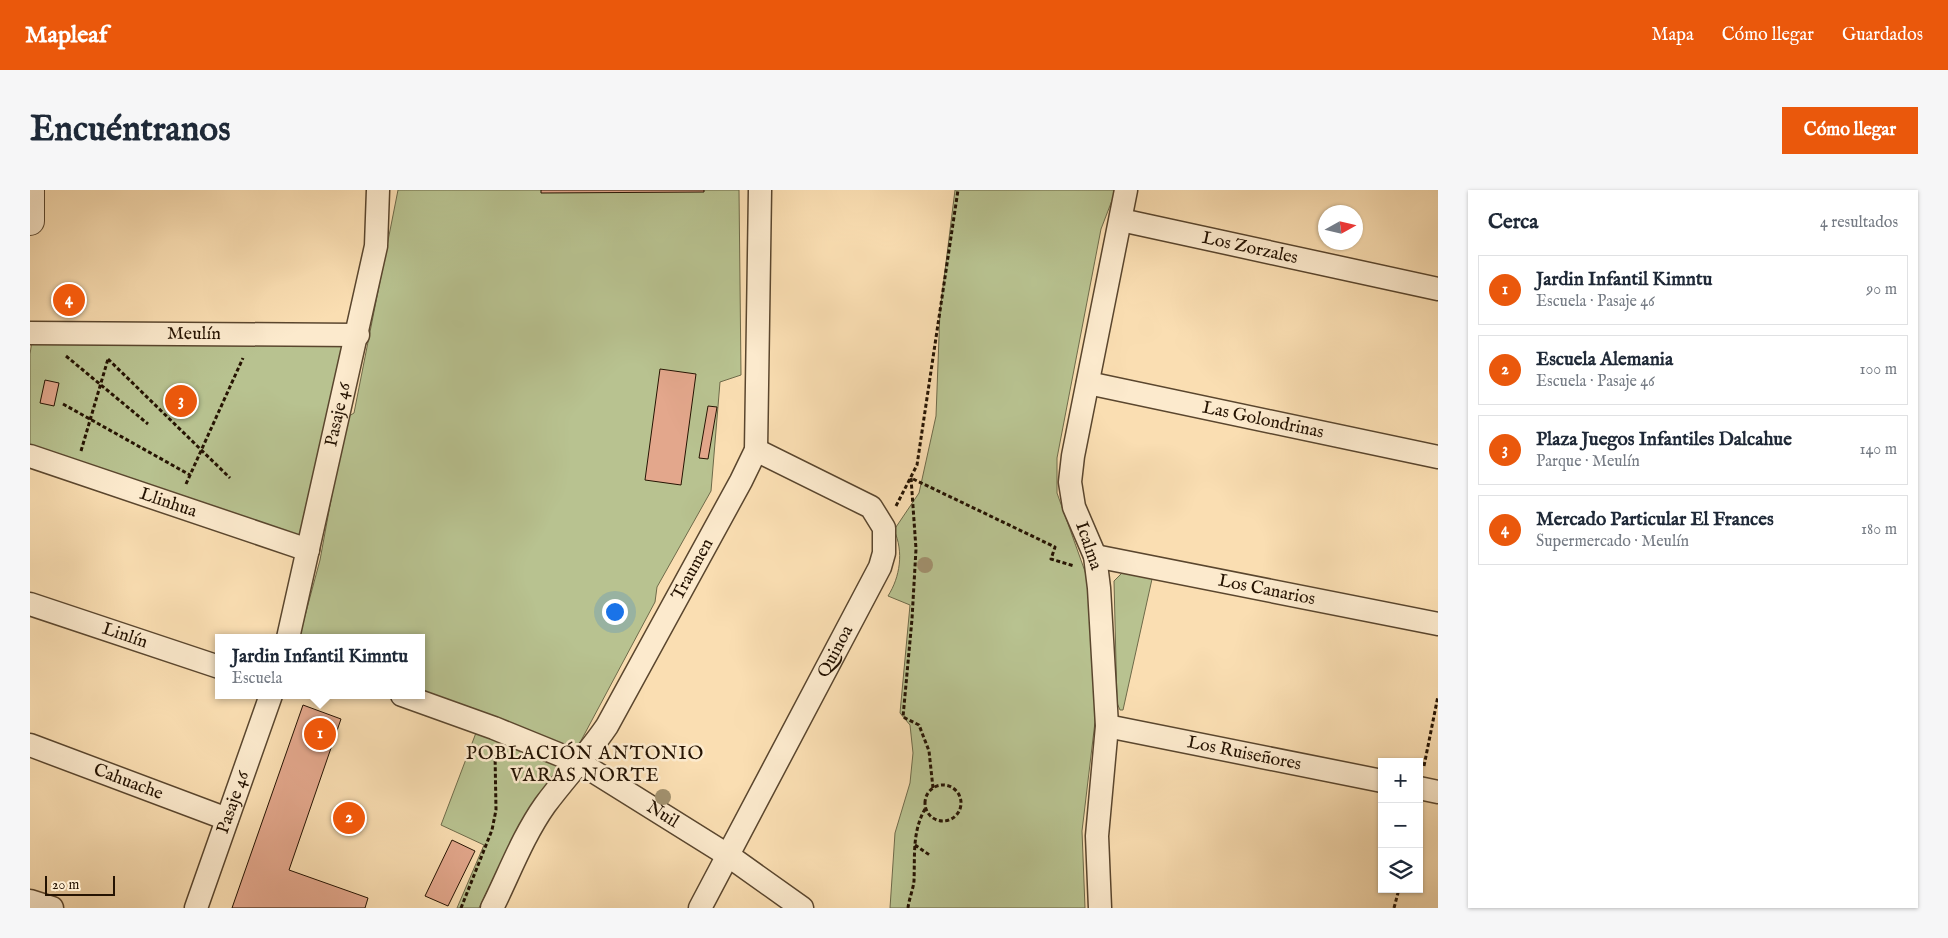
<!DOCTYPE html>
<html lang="es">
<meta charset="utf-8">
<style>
:root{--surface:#fff;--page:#f6f6f7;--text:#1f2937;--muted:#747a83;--line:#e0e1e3;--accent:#ea580c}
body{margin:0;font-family:"IM FELL English",serif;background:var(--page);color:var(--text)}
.controls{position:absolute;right:15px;bottom:15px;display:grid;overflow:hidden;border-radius:0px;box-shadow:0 1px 4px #0004}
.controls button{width:45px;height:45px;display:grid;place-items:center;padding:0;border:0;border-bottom:1px solid var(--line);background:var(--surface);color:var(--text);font:25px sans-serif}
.compass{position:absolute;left:1288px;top:15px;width:45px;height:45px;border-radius:50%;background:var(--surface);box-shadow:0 1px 4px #0004;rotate:82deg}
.scale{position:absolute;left:15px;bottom:12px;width:70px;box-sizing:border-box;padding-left:5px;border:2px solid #251302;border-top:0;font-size:14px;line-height:18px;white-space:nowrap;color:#251302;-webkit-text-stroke:4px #fceacd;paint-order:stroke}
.you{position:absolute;left:584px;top:421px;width:18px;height:18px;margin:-12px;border:4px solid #fff;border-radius:50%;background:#1a73e8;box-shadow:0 0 0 8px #1a73e833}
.badge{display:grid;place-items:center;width:32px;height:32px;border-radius:50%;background:var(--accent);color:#fff;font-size:16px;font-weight:700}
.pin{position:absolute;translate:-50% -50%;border:2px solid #fff;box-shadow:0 1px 5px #0006}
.popup{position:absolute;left:185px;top:444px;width:210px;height:65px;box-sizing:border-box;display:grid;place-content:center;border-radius:0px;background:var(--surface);filter:drop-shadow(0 1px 4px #0005);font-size:16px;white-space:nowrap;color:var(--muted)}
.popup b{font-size:19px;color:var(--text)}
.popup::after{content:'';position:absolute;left:50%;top:100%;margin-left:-10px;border:10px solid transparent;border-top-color:var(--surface)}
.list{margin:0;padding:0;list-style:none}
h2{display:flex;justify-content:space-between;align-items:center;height:65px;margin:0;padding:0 20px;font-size:21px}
h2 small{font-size:16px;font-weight:400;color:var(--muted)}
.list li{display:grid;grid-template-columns:32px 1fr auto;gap:15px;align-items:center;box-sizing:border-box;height:70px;margin:0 10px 10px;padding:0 10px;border:1px solid var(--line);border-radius:0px}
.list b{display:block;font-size:19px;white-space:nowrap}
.list p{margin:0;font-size:16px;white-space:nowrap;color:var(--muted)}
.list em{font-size:16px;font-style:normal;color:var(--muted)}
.icon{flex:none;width:28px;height:28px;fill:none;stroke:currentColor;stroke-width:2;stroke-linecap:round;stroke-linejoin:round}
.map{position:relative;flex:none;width:1408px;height:718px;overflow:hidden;border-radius:0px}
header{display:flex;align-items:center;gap:30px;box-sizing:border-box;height:70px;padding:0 25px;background:var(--accent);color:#fff}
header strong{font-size:24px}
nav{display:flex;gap:28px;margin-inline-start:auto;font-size:18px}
.intro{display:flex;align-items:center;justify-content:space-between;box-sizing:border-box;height:120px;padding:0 30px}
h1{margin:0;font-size:35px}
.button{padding:12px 22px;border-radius:0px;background:var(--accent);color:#fff;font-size:18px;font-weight:700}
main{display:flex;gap:30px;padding:0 30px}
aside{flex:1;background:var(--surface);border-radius:0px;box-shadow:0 1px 4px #0004}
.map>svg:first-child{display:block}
</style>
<header>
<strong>Mapleaf</strong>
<nav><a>Mapa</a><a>Cómo llegar</a><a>Guardados</a></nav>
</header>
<div class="intro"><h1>Encuéntranos</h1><a class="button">Cómo llegar</a></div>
<main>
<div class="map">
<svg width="1408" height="718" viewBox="0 0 1408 718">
<rect width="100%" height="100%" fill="#fadeb2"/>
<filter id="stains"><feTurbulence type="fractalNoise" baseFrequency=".004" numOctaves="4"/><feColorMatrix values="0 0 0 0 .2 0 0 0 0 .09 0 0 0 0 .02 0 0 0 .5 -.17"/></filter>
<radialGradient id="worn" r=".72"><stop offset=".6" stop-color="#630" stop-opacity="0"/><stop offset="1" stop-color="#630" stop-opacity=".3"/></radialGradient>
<path fill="#b8c290" stroke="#6e6a49" d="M368 0H709L711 185 690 192 681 301 627 397 625 412 546 560 518 593 483 648 449 718H427L454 655 411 635 452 527 391 505V448H269L290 370 316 228 324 223Z
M925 0H1086L1071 39 1027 268V303L1057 387 1064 485 1065 532 1052 641 1055 718H860L865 643 880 593 883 563 880 535 870 523 880 415 858 406C870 387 874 362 864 340L889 303 906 226 910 121Z
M2 151 315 152 271 351 0 258V164Z
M1093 382 1114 384 1122 389 1093 520H1090L1087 513 1084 391Z"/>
<path fill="#e3a78c" stroke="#251302" d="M511 0H674V2L511 3Z
M630 179 666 184 651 295 615 290Z
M15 190 29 193 24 216 10 213Z
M678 216 687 217 678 269 669 268Z
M273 515 311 529 259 680 338 708 335 718H202Z
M422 650 445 661 418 716 395 706Z"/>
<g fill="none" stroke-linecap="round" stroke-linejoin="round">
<g stroke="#5a462e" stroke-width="25">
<g id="minor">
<path id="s1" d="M1091 30 1408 99"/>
<path id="s2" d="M0 143 328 145"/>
<path id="s3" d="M1058 193 1408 267"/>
<path id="s4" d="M0 266 278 360"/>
<path id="s5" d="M1065 366 1408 434"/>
<path id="s6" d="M0 414 189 477"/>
<path id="s7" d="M258 448 346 56 348 0"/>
<path id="s8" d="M372 505 464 538 550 573 699 666 772 718"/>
<path id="s9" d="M1077 536 1352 591"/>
<path id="s10" d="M0 555 197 629"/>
<path d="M1389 598 1408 602"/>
<path d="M0 711 22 718"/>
<path id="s11" d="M166 718 241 505"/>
<path id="s12" d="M462 718C479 684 493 646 515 615 535 588 558 564 577 536L711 291 726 260 730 0"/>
<path id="s13" d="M670 718 850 377 854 363V338L841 317 726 260"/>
<path d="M1070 718 1067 646 1077 536 1069 398 1065 366 1044 317 1040 292 1043 266 1096 0"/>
</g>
</g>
<g stroke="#5a462e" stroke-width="30">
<path id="tertiary" d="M0 31V0"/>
</g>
<path stroke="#251302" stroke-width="3" stroke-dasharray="4 2.5" stroke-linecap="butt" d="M36 166 118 234
M78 169 200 288
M33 214 160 285
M51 261 78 169
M156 294 213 168
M866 316 887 275 928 0
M1394 576 1408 506
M895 613a18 18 0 1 1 36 0a18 18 0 1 1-36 0Z
M903 598 899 561 889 535 873 527 882 429 886 359 881 288 1025 357 1021 369 1044 376
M885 655 901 666
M431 718 462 640 466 620 465 563
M878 718C879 709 883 700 884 691 885 666 882 642 895 619
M1364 718 1369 699"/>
<use href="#minor" stroke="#fceacd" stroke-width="22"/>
<use href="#tertiary" stroke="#fceacd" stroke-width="28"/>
</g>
<g fill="#a1906d">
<circle cx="895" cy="375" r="8"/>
<circle cx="633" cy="607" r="8"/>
</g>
<g text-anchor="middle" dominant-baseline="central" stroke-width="5" stroke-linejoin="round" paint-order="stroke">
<g font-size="18" fill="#251302" stroke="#fceacd">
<text stroke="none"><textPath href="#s1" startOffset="132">Los Zorzales</textPath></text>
<text stroke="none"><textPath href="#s2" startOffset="164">Meulín</textPath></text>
<text stroke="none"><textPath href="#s7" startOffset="229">Pasaje 46</textPath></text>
<text stroke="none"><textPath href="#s3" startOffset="179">Las Golondrinas</textPath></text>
<text stroke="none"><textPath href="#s4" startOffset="146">Llinhua</textPath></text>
<text transform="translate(1058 356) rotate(71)">Icalma</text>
<text stroke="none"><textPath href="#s12" startOffset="395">Traumen</textPath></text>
<text stroke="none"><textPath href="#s5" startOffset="175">Los Canarios</textPath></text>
<text stroke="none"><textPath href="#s6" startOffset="100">Linlín</textPath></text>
<text stroke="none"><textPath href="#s13" startOffset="290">Quinoa</textPath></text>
<text stroke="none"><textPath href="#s9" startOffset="140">Los Ruiseñores</textPath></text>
<text stroke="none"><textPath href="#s10" startOffset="105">Cahuache</textPath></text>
<text stroke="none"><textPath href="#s11" startOffset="112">Pasaje 46</textPath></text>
<text stroke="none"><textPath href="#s8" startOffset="288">Nuil</textPath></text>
</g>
<g font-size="19" letter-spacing="1" fill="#251302" stroke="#fceacd">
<text x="555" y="564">POBLACIÓN ANTONIO<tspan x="555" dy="22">VARAS NORTE</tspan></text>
</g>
</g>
<rect width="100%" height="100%" filter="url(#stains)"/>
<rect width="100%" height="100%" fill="url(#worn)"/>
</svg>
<div class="controls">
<button>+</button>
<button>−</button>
<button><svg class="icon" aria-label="layers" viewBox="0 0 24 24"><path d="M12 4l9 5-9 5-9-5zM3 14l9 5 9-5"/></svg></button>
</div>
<svg class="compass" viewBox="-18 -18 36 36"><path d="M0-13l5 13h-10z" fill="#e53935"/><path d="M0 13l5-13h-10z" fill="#747a83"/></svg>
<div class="scale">20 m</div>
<div class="you"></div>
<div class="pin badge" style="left:290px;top:544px">1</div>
<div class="popup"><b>Jardin Infantil Kimntu</b>Escuela</div>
<div class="pin badge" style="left:319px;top:628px">2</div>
<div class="pin badge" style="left:151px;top:211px">3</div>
<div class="pin badge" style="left:39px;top:110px">4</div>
</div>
<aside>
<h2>Cerca<small>4 resultados</small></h2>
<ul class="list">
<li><span class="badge">1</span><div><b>Jardin Infantil Kimntu</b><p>Escuela · Pasaje 46</p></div><em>90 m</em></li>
<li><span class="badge">2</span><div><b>Escuela Alemania</b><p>Escuela · Pasaje 46</p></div><em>100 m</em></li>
<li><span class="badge">3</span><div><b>Plaza Juegos Infantiles Dalcahue</b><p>Parque · Meulín</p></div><em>140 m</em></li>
<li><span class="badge">4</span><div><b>Mercado Particular El Frances</b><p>Supermercado · Meulín</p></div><em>180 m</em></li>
</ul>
</aside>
</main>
